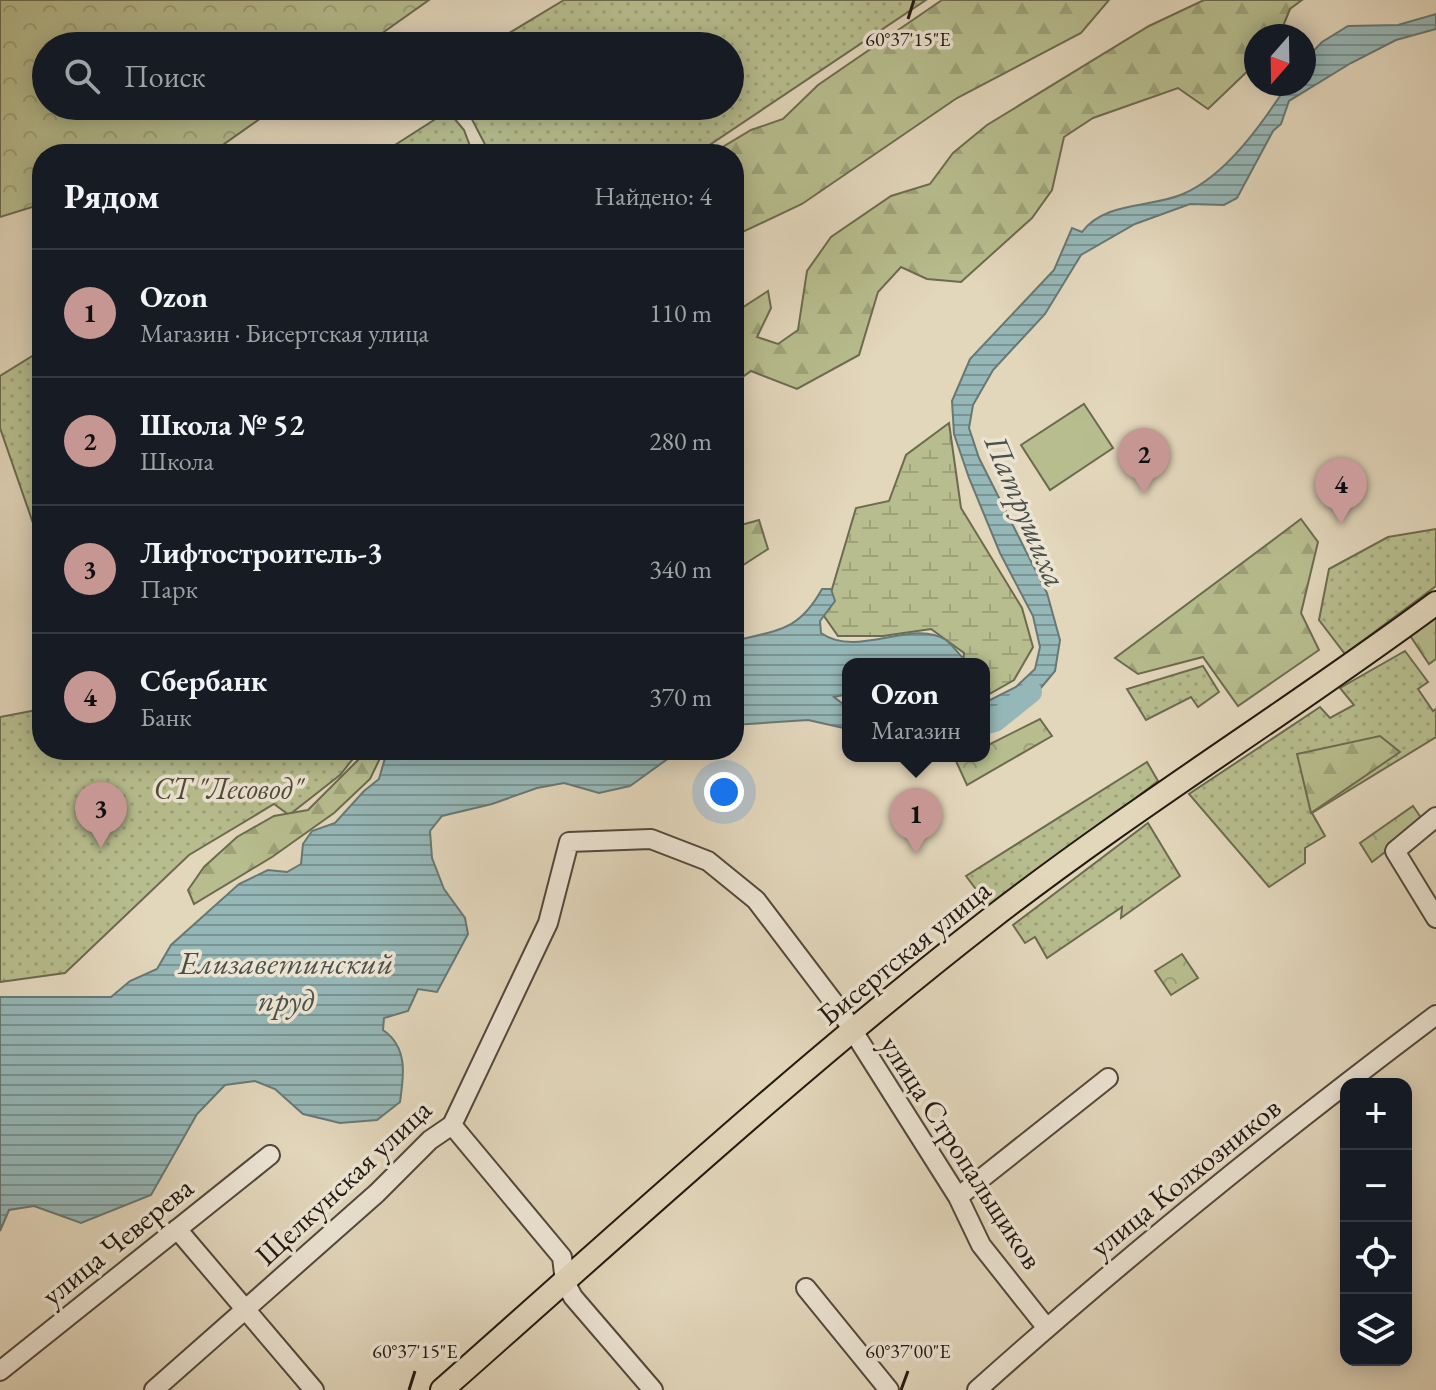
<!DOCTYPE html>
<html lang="ru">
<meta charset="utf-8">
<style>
:root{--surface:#171b24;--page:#20242c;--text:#f1f3f6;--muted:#9ea1a6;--line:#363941;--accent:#c59692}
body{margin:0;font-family:"EB Garamond",serif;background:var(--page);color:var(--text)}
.controls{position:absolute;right:24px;bottom:24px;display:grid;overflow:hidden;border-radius:16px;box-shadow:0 4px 20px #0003}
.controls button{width:72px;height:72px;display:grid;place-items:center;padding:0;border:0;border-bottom:2px solid var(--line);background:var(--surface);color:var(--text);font:40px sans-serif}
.compass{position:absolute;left:1244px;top:24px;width:72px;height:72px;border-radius:50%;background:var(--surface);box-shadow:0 4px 20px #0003;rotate:200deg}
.you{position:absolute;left:724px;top:792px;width:28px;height:28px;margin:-20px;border:6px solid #fff;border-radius:50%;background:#1a73e8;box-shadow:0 0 0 12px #1a73e833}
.badge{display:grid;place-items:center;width:52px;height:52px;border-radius:50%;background:var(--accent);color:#111;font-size:26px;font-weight:700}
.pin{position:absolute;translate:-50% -66px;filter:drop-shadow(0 2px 4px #0008)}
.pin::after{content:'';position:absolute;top:42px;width:28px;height:24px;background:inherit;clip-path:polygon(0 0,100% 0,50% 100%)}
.popup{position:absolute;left:842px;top:658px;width:148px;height:104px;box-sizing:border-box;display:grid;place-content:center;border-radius:16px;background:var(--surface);filter:drop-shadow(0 2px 6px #0005);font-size:26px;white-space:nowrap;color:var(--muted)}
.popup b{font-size:30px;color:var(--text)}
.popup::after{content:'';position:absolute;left:50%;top:100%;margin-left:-16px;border:16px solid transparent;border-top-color:var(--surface)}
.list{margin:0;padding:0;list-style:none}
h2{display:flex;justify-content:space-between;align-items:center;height:104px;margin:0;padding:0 32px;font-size:34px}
h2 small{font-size:26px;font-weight:400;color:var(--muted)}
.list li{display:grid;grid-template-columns:52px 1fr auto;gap:24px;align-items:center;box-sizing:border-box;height:128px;padding:0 32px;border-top:2px solid var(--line)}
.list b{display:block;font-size:30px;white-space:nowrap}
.list p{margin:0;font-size:26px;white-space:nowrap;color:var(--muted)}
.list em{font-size:26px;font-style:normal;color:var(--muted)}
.icon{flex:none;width:44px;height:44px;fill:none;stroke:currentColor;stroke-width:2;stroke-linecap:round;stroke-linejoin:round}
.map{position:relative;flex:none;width:1436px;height:1390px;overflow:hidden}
.search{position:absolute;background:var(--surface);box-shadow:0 4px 20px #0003;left:32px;top:32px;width:712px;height:88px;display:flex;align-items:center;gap:20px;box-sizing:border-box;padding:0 28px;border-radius:44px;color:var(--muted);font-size:30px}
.panel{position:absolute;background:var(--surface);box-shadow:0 4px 20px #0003;left:32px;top:144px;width:712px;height:616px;border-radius:32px}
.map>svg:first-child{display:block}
</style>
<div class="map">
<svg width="1436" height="1390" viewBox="0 0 1436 1390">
<defs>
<pattern id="grass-dots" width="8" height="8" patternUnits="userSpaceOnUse" patternTransform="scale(2)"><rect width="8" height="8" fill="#b7bd8e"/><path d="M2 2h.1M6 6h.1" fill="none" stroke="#9da279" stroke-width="1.8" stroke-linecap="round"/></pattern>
<pattern id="forest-firs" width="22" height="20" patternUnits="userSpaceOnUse" patternTransform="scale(2)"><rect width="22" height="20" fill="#b7bd8e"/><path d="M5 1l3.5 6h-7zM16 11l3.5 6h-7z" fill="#9da279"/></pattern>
<pattern id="wetland-marsh" width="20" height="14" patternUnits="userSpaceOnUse" patternTransform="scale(2)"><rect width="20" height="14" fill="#b7bd8e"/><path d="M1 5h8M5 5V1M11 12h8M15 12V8" fill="none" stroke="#9da279"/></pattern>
<pattern id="park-crowns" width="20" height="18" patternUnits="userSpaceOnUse" patternTransform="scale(2)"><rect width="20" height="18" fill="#b7bd8e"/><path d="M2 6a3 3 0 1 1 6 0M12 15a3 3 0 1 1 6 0" fill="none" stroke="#9da279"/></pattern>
<pattern id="water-rules" width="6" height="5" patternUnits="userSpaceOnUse" patternTransform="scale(2)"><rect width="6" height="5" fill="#96b7b7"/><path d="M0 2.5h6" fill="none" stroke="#7a9493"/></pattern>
</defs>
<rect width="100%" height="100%" fill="#e2d6bb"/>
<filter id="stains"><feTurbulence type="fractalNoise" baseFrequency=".0025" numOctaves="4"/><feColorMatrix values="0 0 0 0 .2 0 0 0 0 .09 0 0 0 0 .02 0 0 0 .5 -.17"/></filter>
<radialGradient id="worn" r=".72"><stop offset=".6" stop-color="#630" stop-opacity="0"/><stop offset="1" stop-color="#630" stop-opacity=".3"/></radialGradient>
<path fill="url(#grass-dots)" stroke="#6c6b4f" stroke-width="2" d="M564 0H926L696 154H490L465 106H730V46H479L501 38Z
M448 111 464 130 473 154H381Z
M42 350V549L0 428V376Z
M1436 529V586L1345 654 1319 620 1329 569 1388 537Z
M1405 651 1428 682 1418 689 1433 711 1436 709V737L1312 813 1325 836 1305 848V863L1269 887 1189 794 1320 707 1330 718 1354 705 1340 688Z
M1203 666 1219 692 1198 707 1191 697 1146 720 1127 689Z
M42 709V750H360L340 775 289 815 274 804 189 855 65 973 0 982V717Z
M1147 762 1158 781 991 909 966 876Z
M1148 823 1180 876 1121 918 1122 907 1047 958 1035 937 1025 943 1013 925Z"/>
<path fill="url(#forest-firs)" stroke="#6c6b4f" stroke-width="2" d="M942 0H1109L1081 33 957 98 802 204 734 236V154H711L751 130 783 119 818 85Z
M1204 0H1302L1290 9 1279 36H1256V63L1208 109 1178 88 1093 118 1064 137 1052 190 1032 218 961 282 927 279 901 267 878 292 859 355 797 389 751 371 734 383V313L768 291 771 308 757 337 778 344 798 330 807 271 831 237 891 196 930 184 953 153 987 125 1149 26Z
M1301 519 1318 542 1301 613 1319 650 1238 706 1203 657 1138 674 1115 658Z
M759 520 768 549 734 571V527Z
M1436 616V659L1429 664 1409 634Z
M1380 736 1400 752 1311 813 1297 754Z
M368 750H384L370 779 334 813 272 857 194 904 188 890 204 867 237 837 274 816 308 810Z"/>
<path fill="url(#wetland-marsh)" stroke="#6c6b4f" stroke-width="2" d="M949 423 961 508 1022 608 1033 647 1014 680 984 697V664H963L964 653 931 629 883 636H838L824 616 856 508 889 501 906 455Z"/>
<path fill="url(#park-crowns)" stroke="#6c6b4f" stroke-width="2" d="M0 0H429L364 46H46V106H278L210 154H42V204L0 217Z
M1040 719 1052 736 967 785 956 761 967 756H984V747Z
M1413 806 1424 822 1372 862 1360 843Z
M1182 954 1198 978 1171 995 1155 971Z"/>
<path fill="#b7bd8e" stroke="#6c6b4f" stroke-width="2" d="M1084 404 1113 448 1050 490 1021 445Z"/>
<path fill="url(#water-rules)" stroke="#687874" stroke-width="2" d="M1436 14V29L1396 40 1351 63 1289 101 1281 124 1273 131 1237 198 1224 205 1190 204 1135 224 1081 255 1045 314 993 370 973 405 969 428 979 458 1047 593 1060 640 1055 671 1035 695 984 725V703L1016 687 1035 669 1040 647 1033 616 1000 553 969 478 954 434 952 401 970 359 1054 270 1072 228 1082 232C1105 201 1151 208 1183 194 1227 175 1263 122 1288 84H1304V61L1322 42 1348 26 1398 25Z
M822 589H831L835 601 820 621 821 633C858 659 912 618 946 640 952 645 958 653 964 659L958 664H848V694L834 697 848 708V729L808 720 734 725V641C778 630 799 631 822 589Z
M392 750H680L630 786 599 793 564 783 537 788 492 804 442 816 430 831 432 858 444 889 465 918 468 934 437 992 418 989 408 1011 384 1018 383 1030C408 1047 404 1075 400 1102L377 1120 340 1123 303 1114 275 1089 255 1081 225 1085 197 1114 151 1195 81 1223 34 1206 9 1210 0 1231V997H111L130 981 157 969 171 945 239 884 268 870 287 872 301 864 303 844 312 831 335 823 364 791 379 779 385 758Z"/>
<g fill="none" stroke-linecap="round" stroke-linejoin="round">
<path stroke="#96b7b7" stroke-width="22" d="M984 724 995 721 1031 692"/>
<g stroke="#52483b" stroke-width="22">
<path id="minor" d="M1436 817 1395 851 1436 918
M452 1125 562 1257 565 1282 573 1297 653 1390
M958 1197 1108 1078
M177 1229 314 1390
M806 1288 889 1390
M0 1371 270 1155
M154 1390 377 1193 430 1140 452 1125 548 923 569 842 651 839 708 861 756 900 841 1012 958 1197 981 1245 1046 1327
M977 1390C1124 1258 1278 1134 1436 1015"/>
</g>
<g stroke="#221910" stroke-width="26">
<path id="major" d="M442 1390C622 1231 799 1068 989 920 1133 808 1289 712 1436 603"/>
</g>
<use href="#minor" stroke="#ece4d3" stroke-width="18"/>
<use href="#major" stroke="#e2d6bb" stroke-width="22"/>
</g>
<path fill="none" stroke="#221910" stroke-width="3" d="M908 19 914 0M409 1390 415 1371M901 1390 908 1371"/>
<g text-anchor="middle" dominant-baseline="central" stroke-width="7" stroke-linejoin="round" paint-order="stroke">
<g font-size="30" font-style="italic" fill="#4f4a36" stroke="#ece4d3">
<text x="228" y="788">СТ "Лесовод"</text>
</g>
<g font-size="30" fill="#221910" stroke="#ece4d3">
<text transform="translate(904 952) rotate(-39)">Бисертская улица</text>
<text transform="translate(962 1152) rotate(57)">улица Стропальщиков</text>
<text transform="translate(1185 1177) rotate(-39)">улица Колхозников</text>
<text transform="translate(343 1182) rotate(-43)">Щелкунская улица</text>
<text transform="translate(117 1241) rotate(-39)">улица Чеверева</text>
</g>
<g font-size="32" font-style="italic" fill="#4b504a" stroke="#ece4d3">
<text transform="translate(1026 511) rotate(67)">Патрушиха</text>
<text x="286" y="963">Елизаветинский<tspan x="286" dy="37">пруд</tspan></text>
</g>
</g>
<g font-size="20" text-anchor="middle" fill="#221910" stroke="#ece4d3" stroke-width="7" stroke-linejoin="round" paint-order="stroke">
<text x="908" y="46">60°37'15"E</text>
<text x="415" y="1358">60°37'15"E</text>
<text x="908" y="1358">60°37'00"E</text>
</g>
<rect width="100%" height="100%" filter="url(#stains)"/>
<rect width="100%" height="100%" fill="url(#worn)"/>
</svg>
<div class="controls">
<button>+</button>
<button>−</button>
<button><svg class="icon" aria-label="locate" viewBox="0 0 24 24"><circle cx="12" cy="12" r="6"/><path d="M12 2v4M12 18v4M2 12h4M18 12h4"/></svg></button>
<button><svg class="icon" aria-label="layers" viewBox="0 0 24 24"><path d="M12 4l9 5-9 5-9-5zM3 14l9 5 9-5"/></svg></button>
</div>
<svg class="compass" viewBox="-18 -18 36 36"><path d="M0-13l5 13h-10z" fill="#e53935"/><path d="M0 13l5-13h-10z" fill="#9ea1a6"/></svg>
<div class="you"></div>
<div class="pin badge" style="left:916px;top:854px">1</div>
<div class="popup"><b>Ozon</b>Магазин</div>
<div class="pin badge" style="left:1144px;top:494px">2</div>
<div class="pin badge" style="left:101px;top:848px">3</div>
<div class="pin badge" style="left:1341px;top:524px">4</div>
<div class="search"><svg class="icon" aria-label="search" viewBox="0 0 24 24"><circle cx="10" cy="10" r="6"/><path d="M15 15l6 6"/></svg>Поиск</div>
<section class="panel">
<h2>Рядом<small>Найдено: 4</small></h2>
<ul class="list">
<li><span class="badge">1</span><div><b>Ozon</b><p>Магазин · Бисертская улица</p></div><em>110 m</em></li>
<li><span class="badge">2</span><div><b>Школа № 52</b><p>Школа</p></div><em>280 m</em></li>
<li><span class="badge">3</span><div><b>Лифтостроитель-3</b><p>Парк</p></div><em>340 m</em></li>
<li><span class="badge">4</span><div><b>Сбербанк</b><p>Банк</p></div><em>370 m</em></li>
</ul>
</section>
</div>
